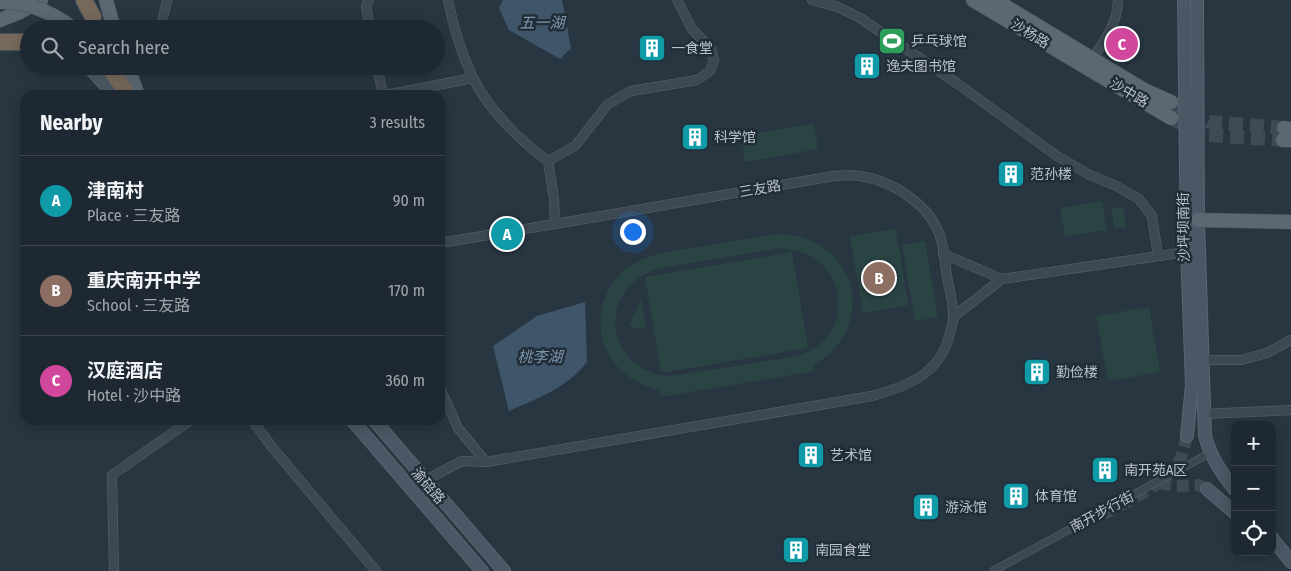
<!DOCTYPE html>
<meta charset="utf-8">
<style>
:root{--surface:#1e2832;--page:#2b343e;--text:#f1f3f6;--muted:#a1a6ac;--line:#3c444d;--accent:#1a73e8}
body{margin:0;font-family:"Fira Sans Condensed","Noto Sans SC",sans-serif;background:var(--page);color:var(--text)}
.controls{position:absolute;right:15px;bottom:15px;display:grid;overflow:hidden;border-radius:10px;box-shadow:0 2px 12px #0003}
.controls button{width:45px;height:45px;display:grid;place-items:center;padding:0;border:0;border-bottom:1px solid var(--line);background:var(--surface);color:var(--text);font:25px sans-serif}
.you{position:absolute;left:632px;top:231px;width:18px;height:18px;margin:-12px;border:4px solid #fff;border-radius:50%;background:#1a73e8;box-shadow:0 0 0 8px #1a73e833}
.badge{display:grid;place-items:center;width:32px;height:32px;border-radius:50%;background:var(--accent);color:#fff;font-size:16px;font-weight:700}
.pin{position:absolute;translate:-50% -50%;border:2px solid #fff;box-shadow:0 1px 5px #0006}
.list{margin:0;padding:0;list-style:none}
h2{display:flex;justify-content:space-between;align-items:center;height:65px;margin:0;padding:0 20px;font-size:21px}
h2 small{font-size:16px;font-weight:400;color:var(--muted)}
.list li{display:grid;grid-template-columns:32px 1fr auto;gap:15px;align-items:center;box-sizing:border-box;height:90px;padding:0 20px;border-top:1px solid var(--line)}
.list b{display:block;font-size:19px;white-space:nowrap}
.list p{margin:0;font-size:16px;white-space:nowrap;color:var(--muted)}
.list em{font-size:16px;font-style:normal;color:var(--muted)}
.icon{flex:none;width:28px;height:28px;fill:none;stroke:currentColor;stroke-width:2;stroke-linecap:round;stroke-linejoin:round}
.map{position:relative;flex:none;width:1291px;height:571px;overflow:hidden}
.search{position:absolute;background:var(--surface);box-shadow:0 2px 12px #0003;left:20px;top:20px;width:425px;height:55px;display:flex;align-items:center;gap:12px;box-sizing:border-box;padding:0 18px;border-radius:28px;color:var(--muted);font-size:19px}
.panel{position:absolute;background:var(--surface);box-shadow:0 2px 12px #0003;left:20px;top:90px;width:425px;height:335px;border-radius:15px}
.map>svg:first-child{display:block}
</style>
<div class="map">
<svg width="1291" height="571" viewBox="0 0 1291 571">
<rect width="100%" height="100%" fill="#283642"/>
<path fill="#2a4343" fill-rule="evenodd" d="M814 123 818 149 745 162 741 136Z
M1102 201 1107 230 1065 237 1060 208Z
M1123 207 1126 228 1115 229 1111 208Z
M896 229 908 305 863 313 850 236Z
M782 234C858 238 879 328 814 365L815 371 660 397 659 390C634 384 612 369 604 343 599 329 599 312 605 298 623 252 669 252 711 245 734 241 758 236 782 234ZM775 249C848 244 863 341 793 357L669 376C602 369 596 285 661 268Z
M925 241 938 317 915 321 902 245Z
M792 252 808 348 661 373 645 277Z
M641 299 646 328 637 329 629 326Z
M1149 307 1160 372 1108 381 1096 316Z"/>
<path fill="#3f556a" d="M503 0H562L571 48 560 59 509 30 499 8Z
M585 302 587 362C567 388 538 398 509 411L493 346 537 316Z"/>
<g fill="none" stroke-linecap="round" stroke-linejoin="round">
<path stroke="#3e4b57" stroke-width="12" stroke-dasharray="12 6" stroke-linecap="butt" d="M1159 483 1175 486 1198 485 1207 489
M1104 514C1129 501 1162 486 1178 463 1183 456 1184 444 1187 436"/>
<path stroke="#3e4b57" stroke-width="14" stroke-dasharray="14 7" stroke-linecap="butt" d="M1171 102 1209 122 1284 128
M1171 118 1206 135 1283 140"/>
<g stroke="#5b656f" stroke-width="8">
<path id="pedestrian" d="M993 571 1210 453"/>
</g>
<g stroke="#5b656f" stroke-width="10">
<path id="minor" d="M369 0 366 6 370 29
M812 0 838 7 860 18 958 84 1057 156 1088 174 1116 186 1139 199 1152 216 1158 256
M158 29 161 27 167 0
M1090 62C1103 44 1118 23 1118 0
M377 66 383 95
M386 95 473 78
M548 161 575 146 608 104 631 91 697 80 710 71 714 60 711 49 692 29 677 0
M440 243 555 224 554 199 548 161C520 141 488 109 473 78 462 55 453 25 448 0
M943 254 1002 279
M953 317 1002 279 1193 251
M1202 360H1241L1267 353 1291 340
M440 388 458 428 486 462
M1204 414 1291 410
M252 420 272 447 376 571
M413 492 426 480 462 461 486 462 872 396C909 386 941 373 950 333 951 328 953 323 953 318 954 305 949 289 947 276 945 264 944 251 941 239 931 205 893 181 860 176 852 174 842 176 834 176L555 224
M114 571 112 475 191 420"/>
</g>
<g stroke="#5b656f" stroke-width="14">
<path id="secondary" d="M1184 0 1187 251 1192 385 1187 436
M1197 0 1198 220 1205 436C1211 458 1221 472 1235 490
M88 66 108 88 112 95
M352 420 482 571
M374 420 504 571
M1207 489 1235 513
M1272 538 1291 562"/>
</g>
<g stroke="#46515b" stroke-width="15">
<path id="primary" d="M106 0 114 29
M973 0 1171 118
M995 0 1144 90 1171 102
M0 20 20 12 41 0
M127 66 138 95
M1284 128 1291 129
M1283 140H1291
M1198 220 1291 222"/>
</g>
<g stroke="#47525c" stroke-width="18">
<path id="motorway" d="M84 0 93 17
M0 42H29
M108 66 126 92"/>
</g>
<use href="#pedestrian" stroke="#3d4852" stroke-width="7"/>
<use href="#minor" stroke="#3d4852" stroke-width="9"/>
<use href="#secondary" stroke="#4b5764" stroke-width="12"/>
<use href="#primary" stroke="#5b6771" stroke-width="14"/>
<use href="#motorway" stroke="#77695a" stroke-width="16"/>
<g stroke="#46515b" stroke-width="15" stroke-linecap="butt">
<path id="primary-bridge" d="M0 2C27 1 53 13 74 29"/>
</g>
<use href="#primary-bridge" stroke="#5b6771" stroke-width="14"/>
</g>
<defs>
<g id="stadium-square" transform="scale(1.4375)"><rect x="-9" y="-9" width="18" height="18" rx="4" fill="#2e9e5b" stroke="#212d37"/><path d="M0-5a6.5 5 0 1 0 0 10a6.5 5 0 1 0 0-10ZM-3.5-1.8h7v3.6h-7Z" fill="#fff"/></g>
<g id="building-square" transform="scale(1.4375)"><rect x="-9" y="-9" width="18" height="18" rx="4" fill="#0f9aa8" stroke="#212d37"/><path d="M-4-6H4V6H1V3H-1V6H-4ZM-2.5-4.3h1.7v1.8h-1.7ZM.8-4.3h1.7v1.8H.8ZM-2.5-1h1.7V.8h-1.7ZM.8-1h1.7V.8H.8Z" fill="#fff"/></g>
</defs>
<g fill-rule="evenodd">
<use href="#stadium-square" x="892" y="41"/>
<use href="#building-square" x="652" y="48"/>
<use href="#building-square" x="867" y="66"/>
<use href="#building-square" x="695" y="137"/>
<use href="#building-square" x="1011" y="174"/>
<use href="#building-square" x="1037" y="372"/>
<use href="#building-square" x="811" y="455"/>
<use href="#building-square" x="1105" y="470"/>
<use href="#building-square" x="1016" y="496"/>
<use href="#building-square" x="926" y="507"/>
<use href="#building-square" x="796" y="550"/>
</g>
<g text-anchor="middle" dominant-baseline="central" stroke-width="5" stroke-linejoin="round" paint-order="stroke">
<g font-size="14" fill="#bac2cb" stroke="#212d37">
<text transform="translate(1030 34) rotate(31)">沙杨路</text>
<text transform="translate(1129 93) rotate(31)">沙中路</text>
<text transform="translate(760 189) rotate(-10)">三友路</text>
<text transform="translate(1184 227) rotate(-91)">沙坪坝南街</text>
<text transform="translate(428 486) rotate(49)">渝碚路</text>
<text transform="translate(1102 512) rotate(-28)">南开步行街</text>
</g>
<g font-size="14" fill="#bac2cb" stroke="#212d37" text-anchor="start">
<text x="911" y="41">乒乓球馆</text>
<text x="671" y="48">一食堂</text>
<text x="886" y="66">逸夫图书馆</text>
<text x="714" y="137">科学馆</text>
<text x="1030" y="174">范孙楼</text>
<text x="1056" y="372">勤俭楼</text>
<text x="830" y="455">艺术馆</text>
<text x="1124" y="470">南开苑A区</text>
<text x="1035" y="496">体育馆</text>
<text x="945" y="507">游泳馆</text>
<text x="815" y="550">南园食堂</text>
</g>
<g font-size="15" font-style="italic" fill="#7c96ac" stroke="#212d37">
<text x="542" y="23">五一湖</text>
<text x="540" y="357">桃李湖</text>
</g>
</g>
</svg>
<div class="controls">
<button>+</button>
<button>−</button>
<button><svg class="icon" aria-label="locate" viewBox="0 0 24 24"><circle cx="12" cy="12" r="6"/><path d="M12 2v4M12 18v4M2 12h4M18 12h4"/></svg></button>
</div>
<div class="you"></div>
<div class="pin badge" style="left:507px;top:234px;background:#0f9aa8">A</div>
<div class="pin badge" style="left:879px;top:278px;background:#8d6e63">B</div>
<div class="pin badge" style="left:1122px;top:44px;background:#d1479c">C</div>
<div class="search"><svg class="icon" aria-label="search" viewBox="0 0 24 24"><circle cx="10" cy="10" r="6"/><path d="M15 15l6 6"/></svg>Search here</div>
<section class="panel">
<h2>Nearby<small>3 results</small></h2>
<ul class="list">
<li><span class="badge" style="background:#0f9aa8">A</span><div><b>津南村</b><p>Place · 三友路</p></div><em>90 m</em></li>
<li><span class="badge" style="background:#8d6e63">B</span><div><b>重庆南开中学</b><p>School · 三友路</p></div><em>170 m</em></li>
<li><span class="badge" style="background:#d1479c">C</span><div><b>汉庭酒店</b><p>Hotel · 沙中路</p></div><em>360 m</em></li>
</ul>
</section>
</div>
